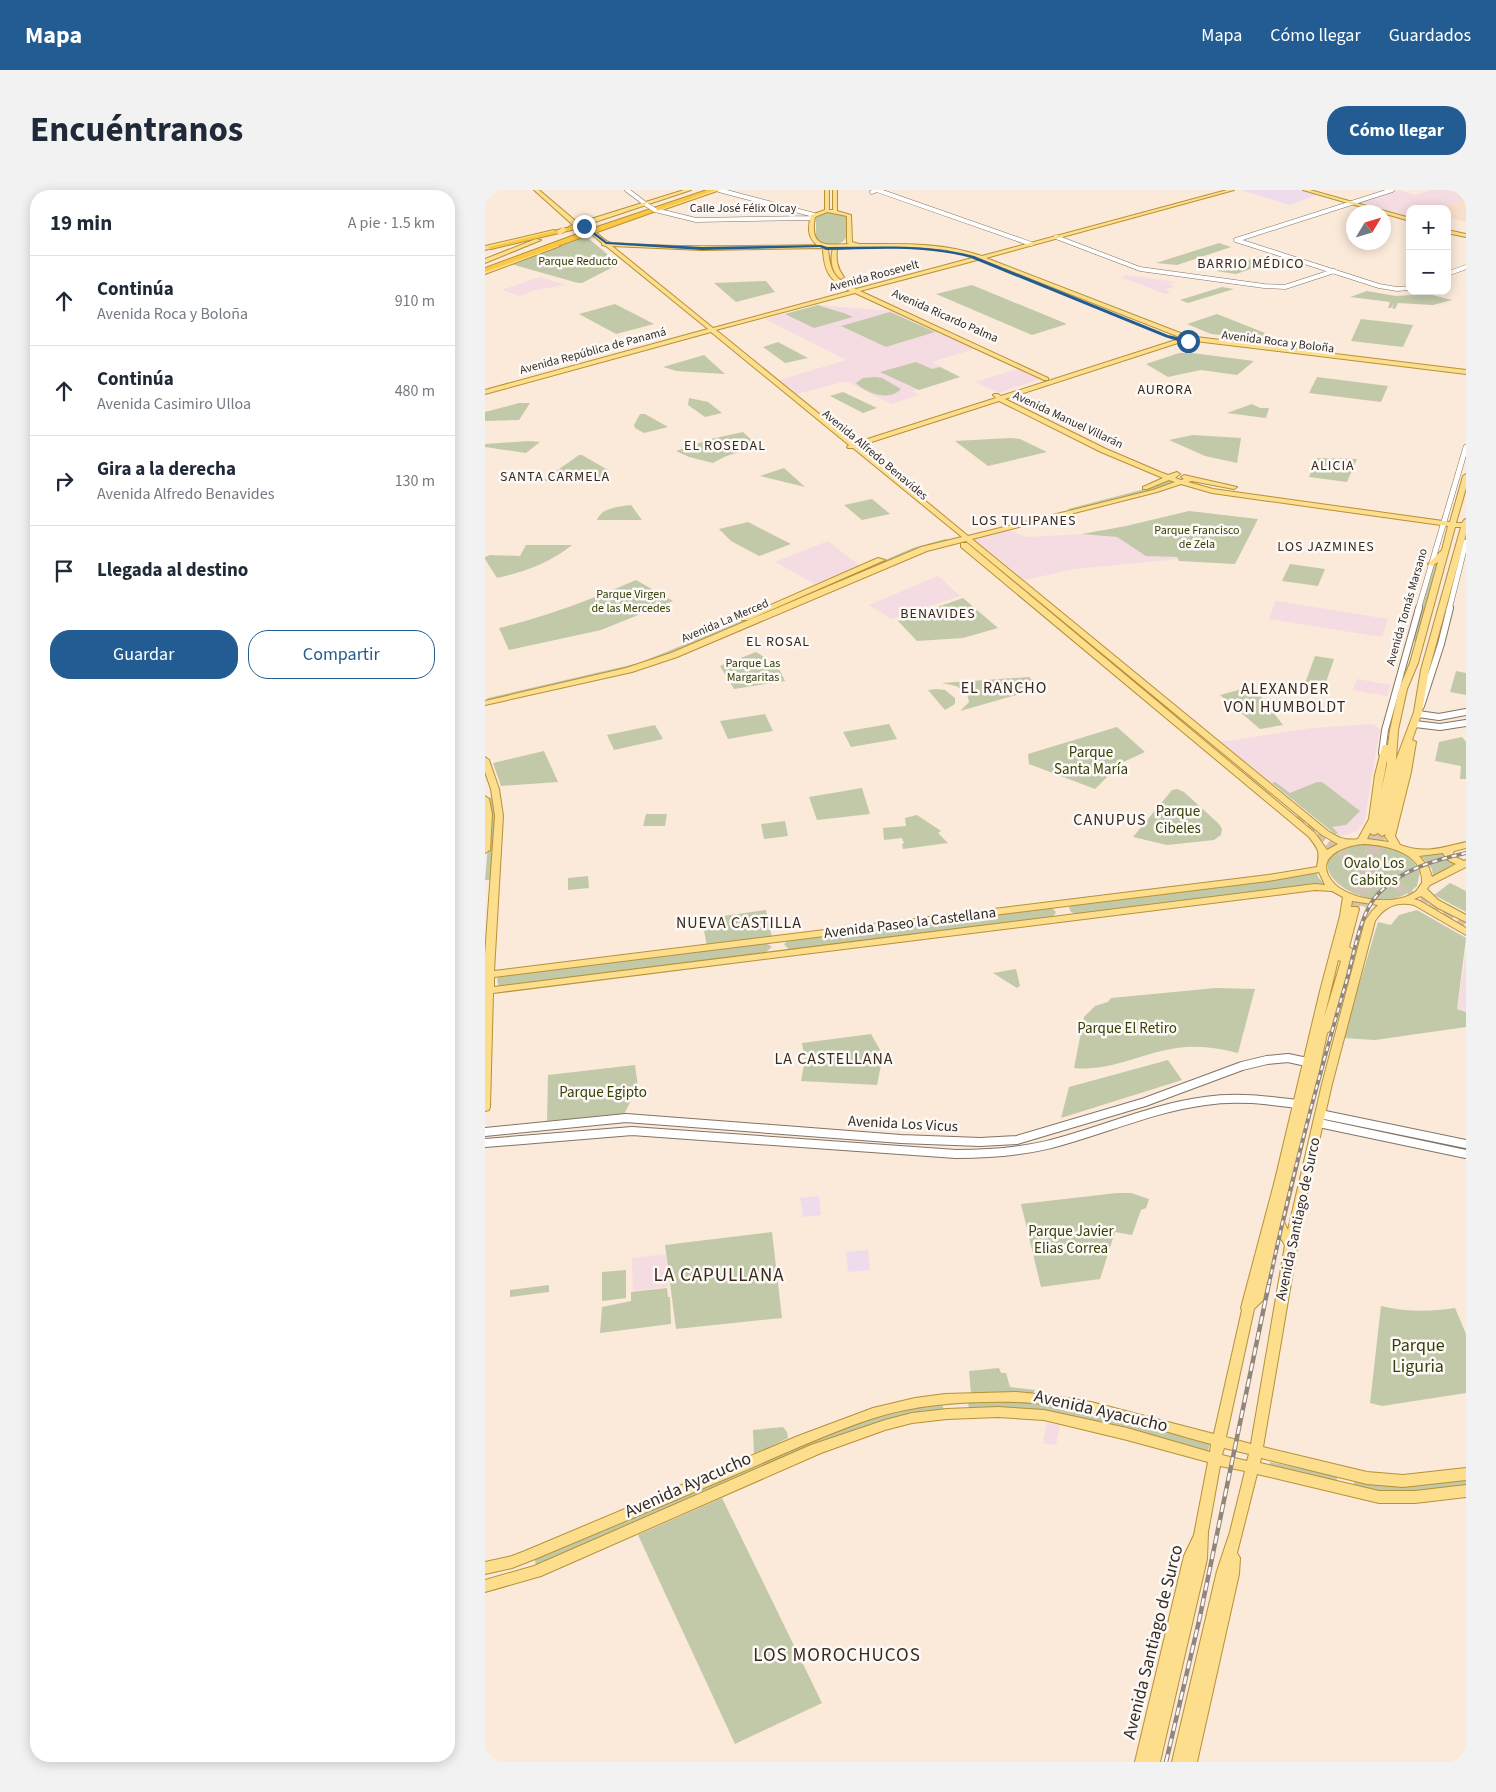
<!DOCTYPE html>
<html lang="es">
<meta charset="utf-8">
<style>
:root{--surface:#fff;--page:#f2f2f3;--text:#1f2937;--muted:#747a83;--line:#e0e1e3;--accent:#235c93}
body{margin:0;font-family:"Source Sans 3",sans-serif;background:var(--page);color:var(--text)}
.controls{position:absolute;right:15px;top:15px;display:grid;overflow:hidden;border-radius:10px;box-shadow:0 2px 12px #0003}
.controls button{width:45px;height:45px;display:grid;place-items:center;padding:0;border:0;border-bottom:1px solid var(--line);background:var(--surface);color:var(--text);font:25px sans-serif}
.compass{position:absolute;left:861px;top:15px;width:45px;height:45px;border-radius:50%;background:var(--surface);box-shadow:0 2px 12px #0003;rotate:52deg}
.stop{position:absolute;width:15px;height:15px;margin:-11px;border:4px solid #235c93;border-radius:50%;background:#fff}
.stop.end{background:#235c93;border-color:#fff;box-shadow:0 1px 5px #0008}
.list{margin:0;padding:0;list-style:none}
h2{display:flex;justify-content:space-between;align-items:center;height:65px;margin:0;padding:0 20px;font-size:21px}
h2 small{font-size:16px;font-weight:400;color:var(--muted)}
.list li{display:grid;grid-template-columns:32px 1fr auto;gap:15px;align-items:center;box-sizing:border-box;height:90px;padding:0 20px;border-top:1px solid var(--line)}
.list b{display:block;font-size:19px;white-space:nowrap}
.list p{margin:0;font-size:16px;white-space:nowrap;color:var(--muted)}
.list em{font-size:16px;font-style:normal;color:var(--muted)}
.actions{display:flex;gap:10px;padding:15px 20px}
.actions a{flex:1;padding:11px 0;border:1px solid var(--accent);border-radius:20px;text-align:center;font-size:18px;color:var(--accent)}
.actions .main{background:var(--accent);color:#fff}
.icon{flex:none;width:28px;height:28px;fill:none;stroke:currentColor;stroke-width:2;stroke-linecap:round;stroke-linejoin:round}
.map{position:relative;flex:none;width:981px;height:1572px;overflow:hidden;border-radius:20px}
header{display:flex;align-items:center;gap:30px;box-sizing:border-box;height:70px;padding:0 25px;background:var(--accent);color:#fff}
header strong{font-size:24px}
nav{display:flex;gap:28px;margin-inline-start:auto;font-size:18px}
.intro{display:flex;align-items:center;justify-content:space-between;box-sizing:border-box;height:120px;padding:0 30px}
h1{margin:0;font-size:35px}
.button{padding:12px 22px;border-radius:20px;background:var(--accent);color:#fff;font-size:18px;font-weight:700}
main{display:flex;gap:30px;padding:0 30px}
aside{flex:1;background:var(--surface);border-radius:20px;box-shadow:0 2px 12px #0003}
.map>svg:first-child{display:block}
</style>
<header>
<strong>Mapa</strong>
<nav><a>Mapa</a><a>Cómo llegar</a><a>Guardados</a></nav>
</header>
<div class="intro"><h1>Encuéntranos</h1><a class="button">Cómo llegar</a></div>
<main>
<aside>
<h2>19 min<small>A pie · 1.5 km</small></h2>
<ul class="list">
<li><svg class="icon" aria-label="ahead" viewBox="0 0 24 24"><path d="M12 20V5M6 11l6-6 6 6"/></svg><div><b>Continúa</b><p>Avenida Roca y Boloña</p></div><em>910 m</em></li>
<li><svg class="icon" aria-label="ahead" viewBox="0 0 24 24"><path d="M12 20V5M6 11l6-6 6 6"/></svg><div><b>Continúa</b><p>Avenida Casimiro Ulloa</p></div><em>480 m</em></li>
<li><svg class="icon" aria-label="right" viewBox="0 0 24 24"><path d="M7 20v-9h11M14 6l5 5-5 5"/></svg><div><b>Gira a la derecha</b><p>Avenida Alfredo Benavides</p></div><em>130 m</em></li>
<li><svg class="icon" aria-label="arrive" viewBox="0 0 24 24"><path d="M6 21V4h12l-3 4 3 4H6"/></svg><div><b>Llegada al destino</b></div></li>
</ul>
<div class="actions"><a class="main">Guardar</a><a>Compartir</a></div>
</aside>
<div class="map">
<svg width="981" height="1572" viewBox="0 0 981 1572">
<rect width="100%" height="100%" fill="#fbe9d9"/>
<path fill="#f7dfc9" d="M981 9V32L962 27V19H954Z"/>
<path fill="#eedced" d="M755 0H816L832 5 805 15Z
M334 1006 336 1025 318 1027 315 1008Z
M383 1060 385 1080 363 1082 361 1062Z"/>
<path fill="#f5dbe2" d="M913 0 930 5 946 0H973L977 1 981 9 953 19H925V27L876 12Z
M642 85 690 92 684 94 689 97 679 99 686 103 680 104 636 87Z
M55 87 81 95 50 100 34 106 17 100Z
M333 115 407 121 489 159 447 172 475 187 427 201 434 205 406 214 361 191 312 204 295 190 361 170 280 129Z
M533 179 555 189 513 203 490 192Z
M524 340 542 347 600 344 627 346 632 347 661 366 692 367 693 369 589 379 540 390 488 349Z
M343 351 375 376 330 394 290 372Z
M453 386 475 406 407 429 384 415Z
M791 411 903 429 897 447 784 429Z
M872 489 905 495 902 506 868 500Z
M888 534 895 539 879 633 872 641 861 645 853 646 849 643 736 552 827 538Z
M981 763V821L972 819Z
M181 1064 183 1097 148 1101 147 1068Z
M562 1233 575 1235 571 1255 558 1253Z"/>
<path fill="#c2c9a9" d="M347 22 361 26V48C354 57 342 57 331 51V27L339 23Z
M103 48 134 74 97 93H93L26 74 95 49Z
M734 53 746 57 692 75 671 73Z
M775 66 789 71 751 84 731 81 739 78 728 74 741 78Z
M281 91 290 102 251 112 229 93Z
M487 95 582 134 547 145 451 104Z
M737 97 749 99 703 113 695 110Z
M882 101 911 106 943 104 967 110 948 115 913 113 910 119 907 118 909 112 906 118H903L905 112 865 107Z
M130 114 169 134 131 144 94 124Z
M333 115C346 120 356 121 368 127L329 138 300 124Z
M405 122 450 142 401 157 356 136Z
M732 124 780 143 778 149 726 144 702 134Z
M876 129 928 135 918 157 866 151Z
M293 152 323 168 300 173 278 157Z
M694 163H707L769 171 752 185 716 180 683 187 661 174Z
M219 165 240 184 192 181 178 177Z
M431 172 447 179 455 177 475 187 434 200 395 182Z
M390 187 397 188 416 199C404 212 381 203 371 193L378 188Z
M832 187 903 196 896 212 824 203Z
M358 202 392 218 378 223 345 206Z
M204 208 223 212 237 223 220 227 203 215Z
M34 213H45L34 230 0 231V222Z
M767 214 775 218H784L781 228 742 223Z
M155 224H160L183 237 159 243 150 238 149 235Z
M258 242 275 258C258 261 242 264 228 273L204 267 191 261 226 249Z
M708 245 756 248 752 273 720 266 684 250Z
M525 248 535 249 562 262 503 276 470 251Z
M43 251 55 252 41 263 0 257V254Z
M94 265H97L123 280 124 284 122 291H57Z
M832 268 872 269 862 292 824 287Z
M299 278 320 297 275 286Z
M683 290 688 292 663 301 585 321 583 319 656 300Z
M387 309 405 324 377 330 359 315Z
M146 315 157 330H112C117 317 134 317 146 315Z
M704 321 773 329 750 374 694 371 692 367 661 366 632 347 597 344 641 336Z
M263 332 306 354 274 366 246 351 234 339Z
M460 349 465 350 305 413 302 412 428 358Z
M41 355H87C65 373 39 382 12 388L0 369V367L5 365 35 366Z
M954 369 932 451H928L948 374Z
M805 374 840 379 833 396 797 391Z
M151 390 188 411 116 440 24 460 14 438C62 426 106 410 151 390Z
M541 402H544L695 529 540 403Z
M478 408 513 438 478 448 432 451 413 431Z
M296 415 298 416 158 474 0 511 3 508 154 473Z
M271 462 292 475 300 491 249 499 235 476Z
M830 466 849 469 838 501 816 504Z
M971 481 981 483V505L965 502Z
M544 487 556 498 475 521 484 512 482 503 471 496 457 493Z
M768 496 798 535 775 539 735 505Z
M451 499 460 500 470 508V514L460 520 443 500Z
M280 524 288 541 243 549 235 531Z
M404 534 412 549 366 557 358 542Z
M170 535 178 549 129 560 122 545Z
M632 537 660 562 636 573 610 599 544 574 543 564Z
M977 547 981 552V589H975L976 576 950 571 954 552Z
M59 561 73 592 16 596 8 573Z
M790 592 805 603 832 592H837L875 621 861 635 847 637 853 643 850 644 787 593Z
M377 598 385 624 332 630 324 607Z
M692 599 699 602 734 634 737 639 736 645 729 650 682 655 648 647 687 600Z
M8 607 11 621 7 690H0L5 632 2 608Z
M161 624H182L180 636H158Z
M432 625 456 641 453 643 463 653 418 659 417 654 419 653 417 648 399 650 398 638 421 636 420 628Z
M300 631 303 646 279 649 276 634Z
M875 654C898 654 924 659 935 682L932 696C889 739 792 667 875 654Z
M959 663 963 670 970 673 948 686 947 679 936 666Z
M832 683 833 687 840 695 591 724 586 722 584 718 586 714Z
M103 686 104 698 83 700V688Z
M965 693 981 701V722L949 705Z
M566 717 571 722 568 727 304 760 299 754 304 750Z
M281 720 287 747 222 757 217 729Z
M932 720 981 748 972 819 981 822V837L890 850 858 848 893 732 906 735 914 725Z
M281 753 287 757 281 762 16 797 13 795 12 788 18 785Z
M531 779 535 796 532 798 508 783Z
M731 798 770 799 753 863C733 858 713 855 692 858 657 863 624 882 589 878L599 827 610 816 623 812 626 808Z
M386 844 398 865 392 895 316 891 320 870 317 853Z
M683 870 697 890 576 928 584 897Z
M150 875 153 897 139 924 62 931 63 885Z
M632 1003H646L664 1009 661 1018 656 1020 647 1045 630 1042 615 1089 556 1097 536 1014Z
M287 1042 297 1128 191 1139 180 1055Z
M141 1080V1108L117 1111V1082Z
M64 1095V1102L25 1107V1100Z
M182 1098 183 1107H185L186 1134 115 1143 117 1117 146 1111V1102Z
M896 1116C922 1122 944 1122 970 1118L981 1144V1203L897 1216 885 1213Z
M514 1178 516 1183H521L525 1197 550 1200 547 1204 486 1203 484 1181Z
M483 1210H531L606 1220 725 1253 723 1261 599 1230 484 1220Z
M457 1214 459 1220 400 1233 52 1380 49 1366 322 1251 401 1221Z
M298 1237 302 1242 303 1248 269 1265 268 1240Z
M785 1272 852 1286V1292L784 1277Z
M981 1287V1296C940 1303 910 1305 869 1297V1292L923 1294Z
M237 1308 337 1513 250 1554 153 1345Z"/>
<g fill="none" stroke-linecap="round" stroke-linejoin="round">
<path stroke="#d3c3b5" stroke-width="9" stroke-dasharray="9 4.5" stroke-linecap="butt" d="M812 627 847 656 945 717
M877 716 897 643
M870 717 889 642"/>
<path stroke="#d3c3b5" stroke-width="11" stroke-dasharray="11 5.5" stroke-linecap="butt" d="M943 716 978 737
M869 719 870 716"/>
<g stroke="#837365" stroke-width="5">
<path id="minor-far3" d="M142 0 162 15
M234 0 329 25
M387 2 392 0 546 54
M170 20 211 30 327 28
M571 47 655 79 779 96 800 97 849 81
M751 50 894 96 912 99 925 98
M751 50 907 0
M962 84 981 77"/>
</g>
<g stroke="#837365" stroke-width="6">
<path id="minor-far2" d="M933 420 981 257
M964 420 981 352"/>
</g>
<g stroke="#837365" stroke-width="8">
<path id="minor-far1" d="M936 516 956 454 965 418
M933 524 954 527 981 522
M930 534 955 537 981 533
M897 563 900 540 934 418"/>
</g>
<g stroke="#837365" stroke-width="10">
<path id="minor" d="M835 924 981 954
M834 933 981 964
M0 942 141 928 416 949 495 952 532 950 660 912 757 876 782 870 803 868 822 872
M0 953 147 941 471 964C502 964 532 962 562 955 615 942 666 918 720 911 751 906 782 910 812 914"/>
</g>
<g stroke="#b69138" stroke-width="2">
<path id="major" d="M49 0H54L93 33 199 0H206L95 37 86 38 84 37 88 35Z
M228 0H235L177 20 173 19Z
M340 0H344V20H348V0H352V21L366 25 367 52 374 54C416 54 456 52 497 66L742 0H749L501 68 703 146 981 180V184L702 150 520 209 621 259 675 282 683 285 692 282 695 284 690 288 696 290 699 289 696 287 699 285 752 297 749 299 707 291 703 292 728 299 965 332 978 286 981 284V298L971 333H977L979 330 981 329V344L944 480 937 522 927 550 931 552 926 582 910 646 915 655C940 664 956 658 981 652V658L969 661 968 663V666L979 671 981 670V677L945 695 942 699 953 710 981 725V732L953 718 936 706 929 709 935 711 981 738V745L929 715C912 711 899 717 890 731L847 894 819 1017 778 1257 882 1282 918 1285 981 1278V1290L918 1297 882 1294 776 1268 775 1273 894 1301H930L981 1295V1307L930 1313H894L772 1284 752 1363 755 1368 754 1384 712 1572H687L732 1381 745 1342 760 1281 735 1276 723 1342 722 1369 675 1572H650L699 1366 709 1345 723 1272 642 1250 559 1230 513 1227 462 1229 427 1233 400 1240 336 1263 56 1386 0 1402V1390L49 1376 326 1255 400 1230 427 1223 462 1219 513 1217 559 1220 642 1238 725 1262 726 1254C663 1237 597 1214 531 1212 484 1211 433 1214 389 1228 340 1244 292 1267 245 1287 180 1314 115 1342 50 1369L27 1378 0 1384V1372L27 1366 40 1361 313 1246 388 1218 430 1208 460 1204 531 1202 563 1205 606 1212 729 1244 757 1120 756 1118 790 990 835 801 855 726 858 707 847 701 830 700 8 803 5 917 4 920 0 921V765L10 626 6 599 0 582V567L4 570 14 599 18 626 9 781 783 685 832 677C835 661 834 660 824 647L476 357V353H482L830 643 842 660 853 654 837 645 481 351 442 361 192 467 147 482 0 515V511L141 478 186 463 436 357 477 347 368 258H363L362 257 364 255 226 142 0 204V200L223 139 121 56 117 55V53L104 42V40C113 40 118 52 127 53 195 58 264 56 332 55 322 47 323 37 326 25L340 20ZM342 22 362 26V53L364 54C341 55 324 58 330 27ZM127 56 217 60 337 58 338 59C339 82 345 91 365 101L228 138ZM432 57 462 60 491 67 371 99C349 89 345 82 343 58H348C345 69 346 82 356 89L359 87C352 78 351 70 352 59L355 58ZM496 69 697 148 516 206 513 204H509L508 205 511 208 370 253 231 140 370 103 559 190H563V188L375 101ZM514 211 616 262 678 288 658 297V299H662L684 290 690 292 668 300 483 346 374 256ZM696 294 727 303 963 336 957 360 943 374 947 376 953 372 925 473 914 499 905 540 903 555H898L897 557 890 585 884 629 873 649C860 651 854 648 843 641L487 349 672 302ZM970 337H976L936 480 929 522 911 570 913 540 922 499 933 473ZM902 570V574L896 602ZM885 643 889 645 893 643 897 646 901 644 900 646 904 652 882 649ZM879 654C902 655 939 663 937 693 935 695 933 700 930 702 909 717 862 710 847 691 828 667 860 655 879 654ZM958 663 961 669 971 674 947 687 944 678 934 666ZM834 682 840 695 830 694 9 797V787L783 691ZM867 711 893 715 887 721 880 731 837 894 803 1040 799 1032 827 916 842 843 846 840 869 760 864 757 874 719 872 717H866ZM853 770 856 771 839 828ZM795 1047 800 1055 766 1254 741 1247 769 1119 780 1108ZM739 1258 764 1264 762 1271 737 1265Z
M818 0H825L925 28V31Z
M69 40 71 42 0 60V56Z
M962 40 981 44V47L962 43Z
M51 49 56 50 0 73V69Z
M70 55 75 56 0 84V80Z
M393 368 400 370 263 430H257L256 428Z
M0 606 4 609 7 624 5 660 0 663Z"/>
</g>
<g stroke="#b69138" stroke-width="2">
<path id="highway" d="M222 0H230L0 82V78L106 39Z
M102 33 104 36 6 59 3 57Z"/>
</g>
<use href="#minor-far3" stroke="#fff" stroke-width="4"/>
<use href="#minor-far2" stroke="#fff" stroke-width="5"/>
<use href="#minor-far1" stroke="#fff" stroke-width="6"/>
<use href="#minor" stroke="#fff" stroke-width="8"/>
<use href="#major" fill="#fdde8d" fill-rule="evenodd"/>
<use href="#highway" fill="#fcc841" fill-rule="evenodd"/>
<g stroke="#92857b" stroke-width="4">
<path id="rail-far1" d="M784 1094C805 992 833 889 862 789 869 764 875 723 893 704 915 680 950 670 981 663"/>
</g>
<g stroke="#92857b" stroke-width="4.5">
<path id="rail" d="M681 1572 714 1431 784 1093"/>
</g>
<use href="#rail-far1" stroke="#fdf9f6" stroke-width="2" stroke-dasharray="5" stroke-linecap="butt"/>
<use href="#rail" stroke="#fdf9f6" stroke-width="2.5" stroke-dasharray="8" stroke-linecap="butt"/>
<g stroke="#837365" stroke-width="5" stroke-linecap="butt">
<path id="minor-bridge" d="M162 15 170 20"/>
</g>
<g stroke="#b69138" stroke-width="6" stroke-linecap="butt">
<path id="major-bridge" d="M93 36 101 43
M75 42 78 40"/>
</g>
<use href="#minor-bridge" stroke="#fff" stroke-width="4"/>
<use href="#major-bridge" stroke="#fdde8d" stroke-width="5"/>
</g>
<path fill="#235c93" d="M97 36 100 35 122 52 217 57 336 55 342 57C391 57 440 53 489 66L683 145 705 150 707 153 705 155 680 147 486 68C439 55 389 59 341 60L335 57 217 60 121 54Z"/>
<g text-anchor="middle" dominant-baseline="central" stroke-width="5" stroke-linejoin="round" paint-order="stroke">
<g font-size="12" fill="#332c26" stroke="#fdf9f6">
<text x="258" y="18">Calle José Félix Olcay</text>
<text transform="translate(389 86) rotate(-15)">Avenida Roosevelt</text>
<text transform="translate(460 126) rotate(24)">Avenida Ricardo Palma</text>
<text transform="translate(793 152) rotate(7)">Avenida Roca y Boloña</text>
<text transform="translate(108 161) rotate(-15)">Avenida República de Panamá</text>
<text transform="translate(583 230) rotate(25)">Avenida Manuel Villarán</text>
<text transform="translate(390 265) rotate(40)">Avenida Alfredo Benavides</text>
<text transform="translate(922 417) rotate(-74)">Avenida Tomás Marsano</text>
<text transform="translate(240 431) rotate(-23)">Avenida La Merced</text>
</g>
<g font-size="12" fill="#374007" stroke="#fdf9f6">
<text x="93" y="71">Parque Reducto</text>
<text x="712" y="340">Parque Francisco<tspan x="712" dy="14">de Zela</tspan></text>
<text x="146" y="404">Parque Virgen<tspan x="146" dy="14">de las Mercedes</tspan></text>
<text x="268" y="473">Parque Las<tspan x="268" dy="14">Margaritas</tspan></text>
</g>
<g font-size="14" letter-spacing="1" fill="#372a1d" stroke="#fdf9f6">
<text x="766" y="74">BARRIO MÉDICO</text>
<text x="680" y="200">AURORA</text>
<text x="240" y="256">EL ROSEDAL</text>
<text x="848" y="276">ALICIA</text>
<text x="70" y="287">SANTA CARMELA</text>
<text x="539" y="331">LOS TULIPANES</text>
<text x="841" y="357">LOS JAZMINES</text>
<text x="453" y="424">BENAVIDES</text>
<text x="293" y="452">EL ROSAL</text>
</g>
<g font-size="15" fill="#374007" stroke="#fdf9f6">
<text x="606" y="562">Parque<tspan x="606" dy="17">Santa María</tspan></text>
<text x="693" y="621">Parque<tspan x="693" dy="17">Cibeles</tspan></text>
<text x="889" y="673">Ovalo Los<tspan x="889" dy="17">Cabitos</tspan></text>
<text x="642" y="838">Parque El Retiro</text>
<text x="118" y="902">Parque Egipto</text>
<text x="586" y="1041">Parque Javier<tspan x="586" dy="17">Elias Correa</tspan></text>
</g>
<g font-size="15" fill="#332c26" stroke="#fdf9f6">
<text transform="translate(425 733) rotate(-7)">Avenida Paseo la Castellana</text>
<text transform="translate(418 934) rotate(3)">Avenida Los Vicus</text>
<text transform="translate(813 1029) rotate(-78)">Avenida Santiago de Surco</text>
</g>
<g font-size="16" letter-spacing="1" fill="#372a1d" stroke="#fdf9f6">
<text x="519" y="498">EL RANCHO</text>
<text x="800" y="499">ALEXANDER<tspan x="800" dy="18">VON HUMBOLDT</tspan></text>
<text x="625" y="630">CANUPUS</text>
<text x="254" y="733">NUEVA CASTILLA</text>
<text x="349" y="869">LA CASTELLANA</text>
</g>
<g font-size="18" fill="#374007" stroke="#fdf9f6">
<text x="933" y="1155">Parque<tspan x="933" dy="21">Liguria</tspan></text>
</g>
<g font-size="18" fill="#332c26" stroke="#fdf9f6">
<text transform="translate(616 1221) rotate(13)">Avenida Ayacucho</text>
<text transform="translate(203 1295) rotate(-24)">Avenida Ayacucho</text>
<text transform="translate(668 1452) rotate(-76)">Avenida Santiago de Surco</text>
</g>
<g font-size="19" letter-spacing="1" fill="#372a1d" stroke="#fdf9f6">
<text x="234" y="1085">LA CAPULLANA</text>
<text x="352" y="1465">LOS MOROCHUCOS</text>
</g>
</g>
</svg>
<div class="controls">
<button>+</button>
<button>−</button>
</div>
<svg class="compass" viewBox="-18 -18 36 36"><path d="M0-13l5 13h-10z" fill="#e53935"/><path d="M0 13l5-13h-10z" fill="#747a83"/></svg>
<div class="stop" style="left:703px;top:151px"></div>
<div class="stop end" style="left:99px;top:36px"></div>
</div>
</main>
